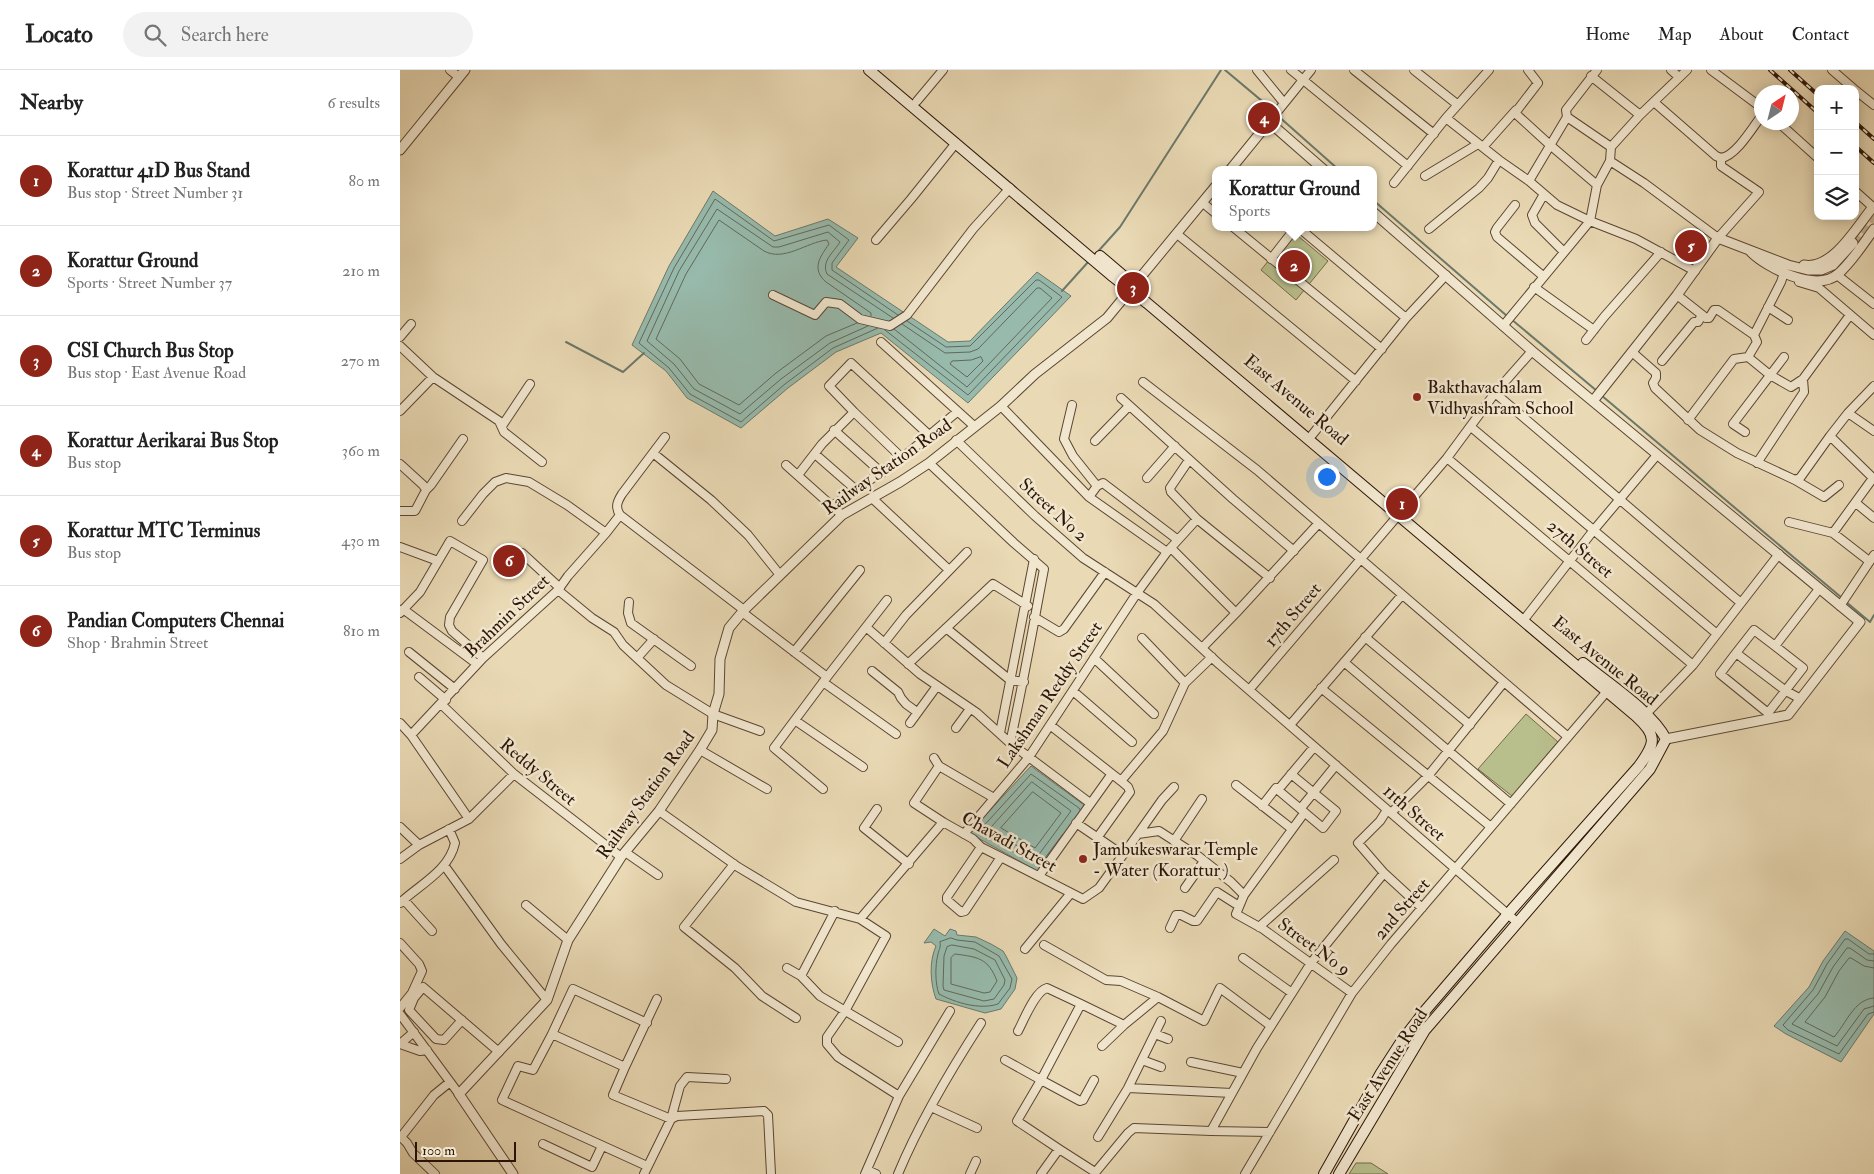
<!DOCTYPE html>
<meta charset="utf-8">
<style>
:root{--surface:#fff;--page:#f2f2f2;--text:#222;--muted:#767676;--line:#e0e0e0;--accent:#8f2418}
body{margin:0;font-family:"IM FELL Double Pica",serif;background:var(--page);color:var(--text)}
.controls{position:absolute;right:15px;top:15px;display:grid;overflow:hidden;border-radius:10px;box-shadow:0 2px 12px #0003}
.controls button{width:45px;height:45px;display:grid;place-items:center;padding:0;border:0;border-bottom:1px solid var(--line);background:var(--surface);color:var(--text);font:25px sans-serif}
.compass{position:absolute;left:1354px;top:15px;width:45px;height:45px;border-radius:50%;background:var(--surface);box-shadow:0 2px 12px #0003;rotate:35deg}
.scale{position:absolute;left:15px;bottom:12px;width:101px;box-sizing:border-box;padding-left:5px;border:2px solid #2c1507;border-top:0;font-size:14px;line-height:18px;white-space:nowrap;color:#2c1507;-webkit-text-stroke:4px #f1e6ce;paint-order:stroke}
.you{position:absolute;left:926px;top:406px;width:18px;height:18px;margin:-12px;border:4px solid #fff;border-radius:50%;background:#1a73e8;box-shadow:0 0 0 8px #1a73e833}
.badge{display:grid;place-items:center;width:32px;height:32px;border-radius:50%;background:var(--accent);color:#fff;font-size:16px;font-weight:700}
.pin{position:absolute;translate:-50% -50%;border:2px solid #fff;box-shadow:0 1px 5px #0006}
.popup{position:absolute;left:812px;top:96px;width:165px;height:65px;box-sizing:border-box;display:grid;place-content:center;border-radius:10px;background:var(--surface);filter:drop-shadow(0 1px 4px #0005);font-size:16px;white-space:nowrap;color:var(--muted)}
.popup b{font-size:19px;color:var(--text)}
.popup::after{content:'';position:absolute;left:50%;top:100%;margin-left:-10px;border:10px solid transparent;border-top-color:var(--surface)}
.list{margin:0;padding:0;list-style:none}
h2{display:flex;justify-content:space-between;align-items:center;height:65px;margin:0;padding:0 20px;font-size:21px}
h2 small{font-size:16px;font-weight:400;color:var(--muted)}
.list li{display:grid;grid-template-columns:32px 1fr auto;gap:15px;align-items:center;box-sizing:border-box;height:90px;padding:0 20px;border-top:1px solid var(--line)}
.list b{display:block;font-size:19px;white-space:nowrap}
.list p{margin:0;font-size:16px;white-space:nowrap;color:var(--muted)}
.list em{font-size:16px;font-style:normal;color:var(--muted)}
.icon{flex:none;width:28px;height:28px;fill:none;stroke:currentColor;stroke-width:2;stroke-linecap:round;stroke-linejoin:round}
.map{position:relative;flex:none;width:1474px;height:1104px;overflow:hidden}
header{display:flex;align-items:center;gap:30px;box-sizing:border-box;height:70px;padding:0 25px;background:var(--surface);border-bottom:1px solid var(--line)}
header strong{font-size:24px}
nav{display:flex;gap:28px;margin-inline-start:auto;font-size:18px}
.search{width:350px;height:45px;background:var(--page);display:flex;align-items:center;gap:12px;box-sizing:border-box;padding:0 18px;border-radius:28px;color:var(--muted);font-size:19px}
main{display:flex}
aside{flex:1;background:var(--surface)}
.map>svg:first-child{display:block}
</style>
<header>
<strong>Locato</strong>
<div class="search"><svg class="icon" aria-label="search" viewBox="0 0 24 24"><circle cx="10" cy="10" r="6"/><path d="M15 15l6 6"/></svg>Search here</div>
<nav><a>Home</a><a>Map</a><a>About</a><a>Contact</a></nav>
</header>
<main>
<aside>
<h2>Nearby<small>6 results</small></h2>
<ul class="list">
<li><span class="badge">1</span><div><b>Korattur 41D Bus Stand</b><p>Bus stop · Street Number 31</p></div><em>80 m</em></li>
<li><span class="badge">2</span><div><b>Korattur Ground</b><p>Sports · Street Number 37</p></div><em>210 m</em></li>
<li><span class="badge">3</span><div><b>CSI Church Bus Stop</b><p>Bus stop · East Avenue Road</p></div><em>270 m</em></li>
<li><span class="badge">4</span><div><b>Korattur Aerikarai Bus Stop</b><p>Bus stop</p></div><em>360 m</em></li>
<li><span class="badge">5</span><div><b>Korattur MTC Terminus</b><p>Bus stop</p></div><em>430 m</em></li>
<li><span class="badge">6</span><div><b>Pandian Computers Chennai</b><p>Shop · Brahmin Street</p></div><em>810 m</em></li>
</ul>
</aside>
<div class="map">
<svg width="1474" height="1104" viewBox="0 0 1474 1104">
<rect width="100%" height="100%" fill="#e9d9b4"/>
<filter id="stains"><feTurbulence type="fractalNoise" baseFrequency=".004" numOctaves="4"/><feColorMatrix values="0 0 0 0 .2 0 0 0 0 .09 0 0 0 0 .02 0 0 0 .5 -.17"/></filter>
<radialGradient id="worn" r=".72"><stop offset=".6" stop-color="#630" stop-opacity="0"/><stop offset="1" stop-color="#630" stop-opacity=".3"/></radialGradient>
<path fill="#b8bf8c" stroke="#726a4a" d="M892 161 928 191 896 230 861 200Z
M1126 644 1158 672 1112 726 1078 699Z
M956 1093H971L988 1104H949Z"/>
<path fill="#97baac" stroke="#6c786a" d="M313 121 375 166 428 149 458 168 436 197 548 272 570 271 637 202 671 226 568 333 481 263 436 282 388 318 341 358 287 328 266 301 232 275 269 196Z
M631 696 688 738 641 803 569 763Z
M534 859 545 866 550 859 556 861 557 865 576 867 591 874 603 881 606 886 617 908 615 919 601 939 585 943 536 929C530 913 529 891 536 876L531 872 524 873Z
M1445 861 1474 881V944L1441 992 1386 964 1374 956 1409 917 1423 891Z"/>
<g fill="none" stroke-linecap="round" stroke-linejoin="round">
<path stroke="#62685a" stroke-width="1" d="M457 253 426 266 376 303 339 335 299 314 280 289 256 269 286 204 319 150 364 181C384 192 407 172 427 170L429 174C420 187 411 199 426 212L471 243V246
M468 256 430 273 381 309 340 344 294 319 274 294 247 271 279 201 317 139 373 177H379L428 162 440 172C434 182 421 191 427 204L493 248
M478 258 433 278 385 314 341 352 290 324 269 298 239 273 274 198 315 129 374 171 429 155 449 170 432 193V200L498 245
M494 259 567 317 652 228 640 218H637L578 279 570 282 545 283 502 254
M485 260 568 325 662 227 639 210H636L570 276 546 277 507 251
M581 287 583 291 567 307 550 294 552 291 571 290Z
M632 712 671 741 637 787 589 760Z
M633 722 661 743 635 778 601 758Z
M663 764 639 796 580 763 579 761 631 704 679 738 680 740
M551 868 557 870 575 872 599 886 612 909 610 918 598 934C580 940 556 933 539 924 535 914 535 895 538 884 539 879 541 878 540 872Z
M552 875 574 879 595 890 605 910 604 915 594 929 584 931 544 920 543 916 544 886 547 877Z
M555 884C578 887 588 888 597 911L590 922 584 923 551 914V888Z
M1474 884H1469L1448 869H1445L1427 894 1413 920 1383 955 1388 960 1439 984 1468 944 1474 942
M1474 891 1467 890 1450 878H1447L1433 897 1418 924 1392 954 1437 976 1464 939 1474 936
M1474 898 1464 896 1451 888H1449L1439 901 1425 927 1405 952 1434 967C1446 954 1454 929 1474 928"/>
<path stroke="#6c786a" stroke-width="2" d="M825 0 874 41
M877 45 939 100
M973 130 1107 246
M694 186 720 157 821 0
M662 221 689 191
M1111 249 1197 321
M166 272 223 302 244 283
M1201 325 1442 528
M1445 531 1470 552 1474 545"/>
<path stroke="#c3b291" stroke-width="9" stroke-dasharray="9 4.5" stroke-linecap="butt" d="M1453 173 1474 144"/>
<g stroke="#5b4632" stroke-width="10">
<path id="minor" d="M50 0 59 7
M857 0 884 33
M891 0 1008 96
M954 0 1034 64
M1014 0 1058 35
M1128 0 1138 13 1115 43 1150 75 1197 115
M1197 0 1166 40 1167 47 1211 77
M1271 0 1279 7
M1311 0 1362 38
M1432 0 1454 19
M1191 6 1240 45
M1455 20 1474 35
M517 31 543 0
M1254 32 1316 86 1321 88C1336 86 1353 57 1362 45
M1046 48 1099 90 1129 111 1157 135 1190 151 1236 169 1295 201
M869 52 911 0
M1378 52 1418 88
M1083 77 1116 40
M1210 91 1244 113 1318 168 1359 122 1321 96V88
M1025 106 1078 74
M1129 111 1167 47
M994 113 1046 48 1089 0
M1455 121 1474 138
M1144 124 1132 145 1135 153 1164 182
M803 133 815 143
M1115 135 1097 158 1095 162 1097 167 1143 206
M833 157 982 279
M898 157 1006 248
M1029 159 1079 118 1088 108 1099 90
M777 164 956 311
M476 170 511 129 556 73
M871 189 896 157
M1437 205 1474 234
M1399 212 1419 218 1474 265
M1134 217 1194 260
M373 225 415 245 426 232 440 234 460 249 490 256 507 245 573 159 610 118
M1277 225 1306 248H1309L1314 240H1318L1354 265 1357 272 1348 287 1370 305 1391 317 1403 309
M1368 237 1388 250
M1103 256 1190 151 1197 115 1210 91 1211 77 1240 45 1287 0
M1354 265 1381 212 1384 203
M0 267 11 254
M1186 270 1204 247 1261 182
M481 272 574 356
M0 276 33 307 99 351 104 362 142 392
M1232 282 1256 303V308L1253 313 1255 318 1300 360 1337 383 1395 410 1424 427 1439 415
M1262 291 1294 252H1298L1302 245
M743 312 857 400 1167 666
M1474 316 1448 343 1474 361
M1095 323 1341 533
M721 328 833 429 894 481
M672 335 664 369 673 386 697 416
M601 336 689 427 767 482
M0 341 33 307
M1448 343 1430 366 1474 409
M1288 350 1334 289 1348 287
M102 356 130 314
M1071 357 1317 564
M434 360 482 403
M1345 362 1333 354 1384 287
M912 365 1006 248 1046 205
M265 367 222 424C217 432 215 437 220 445L344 540
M556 370 635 446 683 488 754 534 819 594 1118 853
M695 371 729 336
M253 383 311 430 348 465 380 505
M415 384 455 419
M502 388 454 342 429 316 451 293 529 365
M1047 388 1293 595
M789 390 770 418 771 422 797 449 870 508
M529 393 614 473 644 499C633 557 623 615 610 673L690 733
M1357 393 1404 322 1403 309 1450 245
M0 394 23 415 26 420 15 441H0
M386 395 442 445
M398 405 422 374 454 342
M747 408 775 376
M1395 410 1400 408 1430 366
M26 420 31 415 63 369
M689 427 697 416 703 413 778 470
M472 428 549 500
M1456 433 1474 448
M432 436 502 388 557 342
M62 451 83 424 95 412 106 408 129 412 167 435 206 463
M1389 452 1433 463 1469 491
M1433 463 1473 408
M0 477 38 491
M771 478 836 543
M122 483 160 518
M158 520 192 548 214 562 223 575 266 615 313 644 360 661
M229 532 228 543 231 553 291 596
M1440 536 1474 485
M0 541 3 539 77 594
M342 542 427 607 487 530
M0 543 20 522 50 471 83 490 50 547 49 555 52 561 83 588
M634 547 659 562 664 559 705 502
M1126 547 1193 461 1257 385
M466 557 520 604 577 643 610 673
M546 558 610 610 624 612
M965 567 1070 655
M742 568 785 613
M484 573 506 545 567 482
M802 578 836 543 918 454
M9 582 55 619
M394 582 460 500
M1336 583 1320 604 1368 643 1403 598 1375 576
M237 588 254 569
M694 588 754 644
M944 592 1111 734
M508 594 593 514 628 536
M472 601 498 622 501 628 506 634 517 642
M19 607 46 630
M423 612 496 664
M921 618 1091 757
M849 620 1047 388 1095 323 1132 281
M673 621 732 672
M1399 628 1386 621 1336 583 1354 560 1375 576 1419 519
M41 634 114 704 221 787
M1246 644 1293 595 1379 484
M396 651 463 697
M0 653 11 665 69 749
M510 653 537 616
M650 655 721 711 763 661 785 613 812 587
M890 655 1002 525
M556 658 570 639
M600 663 634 489
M11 665 83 588 158 520 168 506 206 463 220 445
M300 680 367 719
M534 688 539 696 594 728
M539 696 514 733 543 752
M891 704 936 741 923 758 878 720 914 677
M836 715 892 759
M423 719 374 678 427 607
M862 736 876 718
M901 738 936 695
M477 739 464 758 509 794
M259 741 338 797 396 832 460 849 543 752 573 769 581 777 683 829 699 818 738 764 759 761 798 786 831 812 844 825
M991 743 1028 706 1104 612
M902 746 844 825 836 844 863 859 952 923
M676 753 723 785
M0 757 19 775 0 789
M564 764 629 687 737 523 767 482 797 449
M738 764 762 730 774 717
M697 768 730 722 728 717 721 711
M774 771 802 729
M19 775 69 749 114 704
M581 777 547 827V830L561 842 565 841 601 787
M225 782 258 805
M334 794 284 857 335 898 362 926 396 948
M44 795 101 874 147 930
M984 803 958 773 980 751 987 740
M639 806 711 705
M785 818 804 791
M4 830 32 861
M0 833C19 815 49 801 55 773L49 759
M126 835 168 870
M460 849 486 866 445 941 427 967V974L438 987 499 1026
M859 857 934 790
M770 858 776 845H781L793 851H797L817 822 839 836
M0 873 19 894 22 901 12 923 0 938
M644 875 706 910 721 911 758 927
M625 879 671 823
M843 888 892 923
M387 898 401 906 420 926 498 972
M401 906 435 841
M0 944 59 1024
M62 950 44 970 36 969 9 940 14 928 23 917 99 982
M247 953 173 919 152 964 225 997 213 1025 271 1049 280 1016 287 1007 326 1009
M724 955 758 927 804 951 820 918 871 956
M618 961C624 950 635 921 647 918L681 934
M14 962 0 974 20 981 27 980
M152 964 133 1000 118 996 102 1030 247 1096
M755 964 768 969
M605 990 641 1010 681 934 724 955 702 976
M742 990 761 997
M791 992 843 1003
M225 997 257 929
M728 1018 832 1023
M531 1037 577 1058
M870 1062 811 1061 857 978 911 893 984 803 1022 838
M698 1067 728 1018 761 951
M143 1074 192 1097 202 1076
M659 1079 617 1051 641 1010 680 1031 683 1030 694 1010
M467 1100 476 1104
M35 1104 13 1083 7 1073 1 1067 34 1025 50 1012
M244 1104 271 1049 277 1046 364 1041 368 1045 371 1104
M465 1104 499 1026 550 941
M498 1104C520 1051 550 1001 581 953
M570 1104 576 1091
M641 1104 659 1079 695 1102
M694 1104 728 1063 734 1058 811 1061
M845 1104 952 923 991 874 1209 619"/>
</g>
<g stroke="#5b4632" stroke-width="11">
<path id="tertiary" d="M0 80 65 0
M830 100 869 52 924 100
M973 142 1132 281 1460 552 1388 645 1266 669
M1351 182C1367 198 1416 223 1438 204 1452 192 1463 174 1474 159
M1404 195C1433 200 1457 156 1473 137
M1193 331 1277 225 1318 168 1388 195 1408 200H1421L1433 195 1453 173
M113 1104 59 1024 147 930 168 870 221 787 259 741 300 680 312 660 313 644 319 624 320 589 329 558 344 540 442 445 500 412 529 393 601 336 635 304 707 248 815 117"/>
</g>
<g stroke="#2c1507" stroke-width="12">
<path id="secondary" d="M469 0 711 205 747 233 1237 647C1258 666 1255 674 1239 696L1107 845 1024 942 1001 972 981 1003 924 1104
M700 186 733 214
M939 1104 1025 960 1250 699 1266 669C1251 641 1209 614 1183 593"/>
</g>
<use href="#minor" stroke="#f1e6ce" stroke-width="8"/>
<use href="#tertiary" stroke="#f1e6ce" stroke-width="9"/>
<use href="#secondary" stroke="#f1e6ce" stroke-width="10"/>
<g stroke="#2c1507" stroke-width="4">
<path id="rail" d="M1370 0 1418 43
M1390 0 1418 25
M1455 52 1474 69
M1455 76 1474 93"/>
</g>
<use href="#rail" stroke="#f1e6ce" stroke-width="2" stroke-dasharray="5.5" stroke-linecap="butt"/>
</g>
<g fill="#8f2418" stroke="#f1e6ce" stroke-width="2">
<circle cx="1017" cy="327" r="5"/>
<circle cx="683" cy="789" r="5"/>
</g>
<g text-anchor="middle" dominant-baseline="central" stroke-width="5" stroke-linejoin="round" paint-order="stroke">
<g font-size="18" fill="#2c1507" stroke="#f1e6ce" text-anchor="start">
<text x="1027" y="317">Bakthavachalam<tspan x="1027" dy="21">Vidhyashram School</tspan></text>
<text x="693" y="779">Jambukeswarar Temple<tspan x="693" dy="21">- Water (Korattur )</tspan></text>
</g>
<g font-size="18" fill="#2c1507" stroke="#f1e6ce">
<text transform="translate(896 330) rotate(40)">East Avenue Road</text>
<text transform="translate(487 397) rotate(-35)">Railway Station Road</text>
<text transform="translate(653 440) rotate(42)">Street No 2</text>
<text transform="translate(1180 479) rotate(40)">27th Street</text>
<text transform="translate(893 545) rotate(-50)">17th Street</text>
<text transform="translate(107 546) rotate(-44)">Brahmin Street</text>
<text transform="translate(1205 591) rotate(39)">East Avenue Road</text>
<text transform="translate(650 625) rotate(-56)">Lakshman Reddy Street</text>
<text transform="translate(138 702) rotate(40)">Reddy Street</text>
<text transform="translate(246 725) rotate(-54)">Railway Station Road</text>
<text transform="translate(1014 743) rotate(41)">11th Street</text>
<text transform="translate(609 772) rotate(29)">Chavadi Street</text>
<text transform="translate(1002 839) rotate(-49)">2nd Street</text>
<text transform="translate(914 877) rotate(36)">Street No 9</text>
<text transform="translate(988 995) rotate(-57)">East Avenue Road</text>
</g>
</g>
<rect width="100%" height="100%" filter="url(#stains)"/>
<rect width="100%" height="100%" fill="url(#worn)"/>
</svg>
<div class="controls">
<button>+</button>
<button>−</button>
<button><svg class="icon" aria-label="layers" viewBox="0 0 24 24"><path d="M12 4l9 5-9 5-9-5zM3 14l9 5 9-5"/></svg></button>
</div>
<svg class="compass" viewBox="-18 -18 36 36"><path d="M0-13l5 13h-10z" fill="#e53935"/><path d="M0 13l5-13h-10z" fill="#767676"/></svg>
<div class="scale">100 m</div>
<div class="you"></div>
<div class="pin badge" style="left:1002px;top:434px">1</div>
<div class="pin badge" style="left:894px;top:196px">2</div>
<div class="popup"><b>Korattur Ground</b>Sports</div>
<div class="pin badge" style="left:733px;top:218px">3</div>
<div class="pin badge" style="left:864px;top:48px">4</div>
<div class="pin badge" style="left:1291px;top:176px">5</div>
<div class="pin badge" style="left:109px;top:491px">6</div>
</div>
</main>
